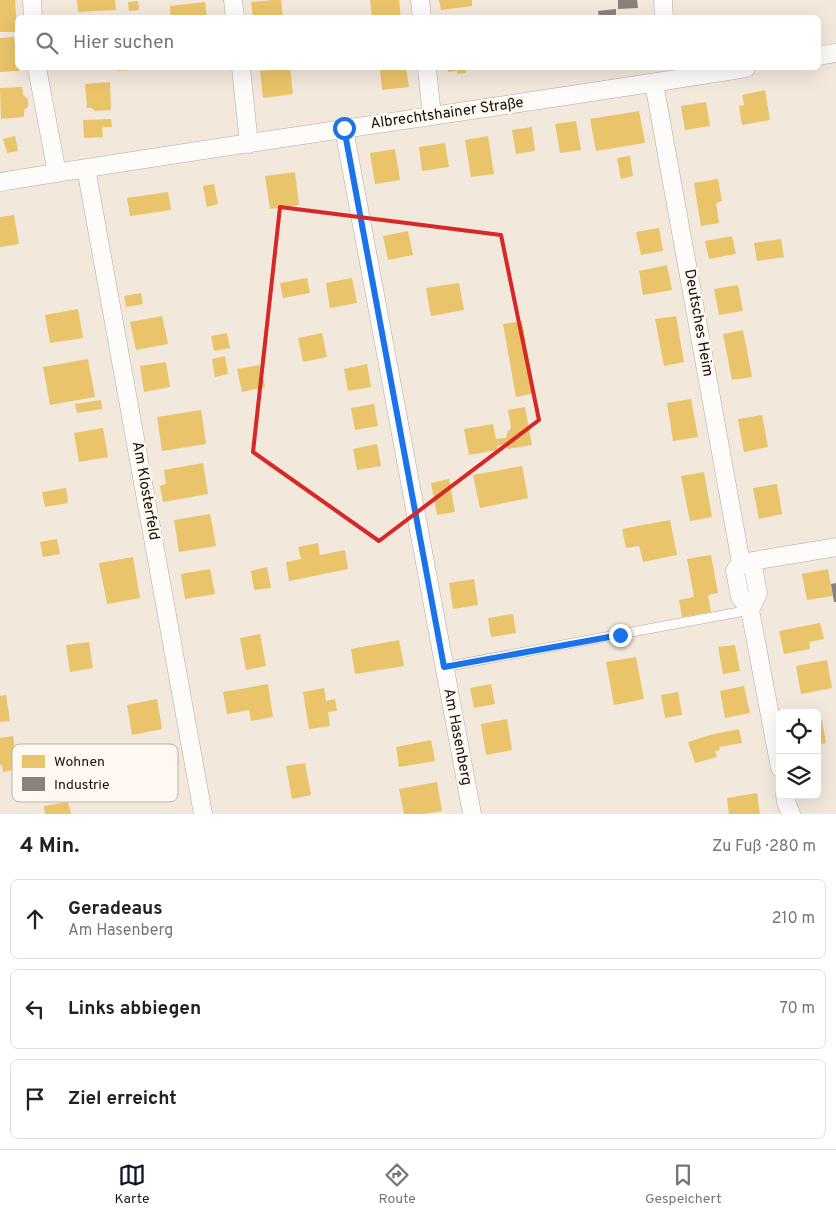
<!DOCTYPE html>
<html lang="de">
<meta charset="utf-8">
<style>
:root{--surface:#fff;--page:#f2f2f2;--text:#222;--muted:#767676;--line:#e0e0e0;--accent:#111827}
body{margin:0;font-family:Overpass,sans-serif;background:var(--page);color:var(--text)}
.controls{position:absolute;right:15px;bottom:15px;display:grid;overflow:hidden;border-radius:8px;box-shadow:0 5px 20px #0002}
.controls button{width:45px;height:45px;display:grid;place-items:center;padding:0;border:0;border-bottom:1px solid var(--line);background:var(--surface);color:var(--text);font:25px sans-serif}
.stop{position:absolute;width:15px;height:15px;margin:-11px;border:4px solid #1a73e8;border-radius:50%;background:#fff}
.stop.end{background:#1a73e8;border-color:#fff;box-shadow:0 1px 5px #0008}
.list{margin:0;padding:0;list-style:none}
h2{display:flex;justify-content:space-between;align-items:center;height:65px;margin:0;padding:0 20px;font-size:21px}
h2 small{font-size:16px;font-weight:400;color:var(--muted)}
.list li{display:grid;grid-template-columns:32px 1fr auto;gap:15px;align-items:center;box-sizing:border-box;height:80px;margin:0 10px 10px;padding:0 10px;border:1px solid var(--line);border-radius:8px}
.list b{display:block;font-size:19px;white-space:nowrap}
.list p{margin:0;font-size:16px;white-space:nowrap;color:var(--muted)}
.list em{font-size:16px;font-style:normal;color:var(--muted)}
.icon{flex:none;width:28px;height:28px;fill:none;stroke:currentColor;stroke-width:2;stroke-linecap:round;stroke-linejoin:round}
.map{position:relative;flex:none;width:836px;height:814px;overflow:hidden}
.search{position:absolute;background:var(--surface);box-shadow:0 5px 20px #0002;left:15px;right:15px;top:15px;height:55px;display:flex;align-items:center;gap:12px;box-sizing:border-box;padding:0 18px;border-radius:8px;color:var(--muted);font-size:19px}
.sheet{height:335px;background:var(--surface)}
nav{display:flex;justify-content:space-around;align-items:center;box-sizing:border-box;height:70px;border-top:1px solid var(--line);background:var(--surface);font-size:14px;color:var(--muted)}
nav a{display:grid;justify-items:center;gap:2px}
nav .on{color:var(--accent)}
.map>svg:first-child{display:block}
</style>
<div class="map">
<svg width="836" height="814" viewBox="0 0 836 814">
<rect width="100%" height="100%" fill="#f2e8dc"/>
<path fill="#e9c46a" d="M0 0H15L17 32H0Z
M77 0H115L116 10 78 12Z
M274 0H281L283 18H253L251 2Z
M370 0H399L401 18H372Z
M439 0H472V6L441 10Z
M138 1 139 10 129 11 128 2Z
M205 2 207 18H171L170 6Z
M14 37 15 46H18V68H19V71L0 72V38Z
M118 68H145V69L118 71Z
M289 68H290L293 94 263 98 260 71Z
M380 68H406L409 87 382 90Z
M448 68H474V70H466V73L457 74V71L448 72Z
M110 82 111 110 95 111 92 108H87L85 84Z
M22 87 23 95 28 99V107L24 110V117L1 119 0 88Z
M765 90 770 120 742 125 739 106 744 105 742 95Z
M706 102 710 126 685 130 681 106Z
M639 111 645 143 596 151 590 119Z
M111 119 112 127H102L103 137 84 138 83 120Z
M576 121 581 150 560 153 555 124Z
M532 127 535 151 516 154 512 130Z
M15 136 18 151 7 153 3 139Z
M488 136 494 174 471 177 465 140Z
M445 143 449 167 422 171 419 147Z
M395 149 400 180 375 184 370 153Z
M630 156 633 176 621 179 617 158Z
M295 172 299 205 270 209 265 176Z
M718 179 722 201 716 203 719 223 701 226 694 183Z
M214 184 218 204 207 207 203 186Z
M168 192 171 210 130 216 127 198Z
M14 215 19 244 0 247V217Z
M659 228 663 251 641 255 636 232Z
M408 231 413 255 388 260 383 236Z
M732 236 736 254 709 259 705 241Z
M781 239 784 257 757 261 754 243Z
M667 265 672 290 643 295 639 271Z
M307 278 310 293 283 298 280 283Z
M352 278 357 303 330 308 326 283Z
M459 283 464 310 431 316 426 288Z
M738 285 743 311 719 315 714 289Z
M141 293 143 304 126 307 124 296Z
M78 309 83 338 50 343 45 315Z
M162 316 168 344 136 350 130 322Z
M676 316 684 362 664 366 655 319Z
M522 321 535 393 516 397 503 324Z
M743 330 752 377 732 380 723 334Z
M227 333 230 348 214 351 211 336Z
M322 333 327 357 303 362 298 338Z
M225 356 228 374 215 377 212 359Z
M88 359 95 397 50 405 43 367Z
M166 362 170 387 144 392 140 366Z
M367 364 371 387 348 391 344 369Z
M260 365 265 387 242 392 237 369Z
M691 399 698 437 673 441 667 403Z
M101 400 102 409 77 413 75 404Z
M374 404 378 426 355 430 351 408Z
M525 407 532 445 508 449 507 444 497 446V450L469 455 464 429 493 424 496 439 506 438 507 433 511 428 508 410Z
M201 410 206 444 162 451 157 417Z
M762 415 768 447 744 452 738 419Z
M103 428 108 457 79 462 74 433Z
M377 444 381 466 357 470 353 449Z
M203 463 208 494 163 502 160 486 166 484 164 470Z
M522 466 528 498 480 508 473 475Z
M704 472 712 517 690 521 681 476Z
M449 479 455 512 437 515 431 483Z
M777 484 782 514 759 519 753 488Z
M66 488 68 503 45 507 42 492Z
M210 514 216 546 179 552 174 520Z
M670 520 677 555 643 562 639 546 626 548 622 529Z
M57 539 60 554 43 557 40 542Z
M318 543 320 555 345 550 348 569 289 581 286 562 301 559 298 547Z
M711 555 718 593 708 595 711 612 682 617 679 600 694 597 687 559Z
M133 557 140 598 107 604 99 563Z
M267 567 271 588 254 590 251 571Z
M210 569 215 594 185 599 181 574Z
M828 569 833 596 807 600 802 574Z
M474 579 478 605 453 609 449 583Z
M513 614 516 633 491 637 488 618Z
M820 623 824 639 809 642 810 649 784 654 779 631Z
M260 634 266 666 246 670 240 638Z
M399 640 404 666 355 674 351 649Z
M89 642 93 668 70 672 66 645Z
M735 645 740 671 723 674 718 647Z
M636 657 644 699 614 705 606 662Z
M827 660 832 688 801 694 796 666Z
M268 684 273 717 251 721 249 710 227 714 223 692Z
M491 684 495 704 474 708 470 688Z
M744 686 750 713 725 718 720 691Z
M324 688 326 701 335 699 337 711 328 712 330 726 309 729 303 692Z
M678 692 682 715 665 718 661 695Z
M6 695 10 721 0 722V696Z
M157 699 162 729 132 735 127 705Z
M507 719 512 750 486 755 481 724Z
M822 720 826 743 817 745V721Z
M739 729 742 743 719 747 720 750 715 751 717 757 695 763 688 742 710 735Z
M13 736 18 769 3 772 2 765H0V738Z
M431 740 435 761 399 767 396 747Z
M305 763 311 795 292 799 286 766Z
M437 782 442 811 424 814H404L399 789Z
M757 793 760 814H729L727 798Z
M68 802 71 814H45L44 806Z"/>
<path fill="#8a817c" d="M618 0H637L638 8 618 9Z
M616 9V16L599 18 598 11Z
M836 583V602H834L831 584Z"/>
<g fill="none" stroke-linecap="round" stroke-linejoin="round">
<g stroke="#b1a9a0" stroke-width="10">
<path id="lane" d="M444 667 750 610"/>
</g>
<g stroke="#b1a9a0" stroke-width="19">
<path id="street" d="M32 0 33 18
M233 0 235 18
M420 0 422 18
M663 0 664 18
M818 56 836 53
M37 68 57 173
M241 68 249 144
M427 68 432 116
M654 83 741 563
M344 129 472 814
M86 168 203 814
M0 182C248 141 498 108 746 68
M750 610 758 593 752 562
M780 768 750 610 740 597 735 571 741 563 836 547
M785 795 786 802 791 814"/>
</g>
<use href="#lane" stroke="#fdfcfa" stroke-width="9"/>
<use href="#street" stroke="#fdfcfa" stroke-width="18"/>
</g>
<g fill="none" stroke-linecap="round" stroke-linejoin="round">
<path stroke="#1a73e8" stroke-width="6" d="M344 128 444 667 620 635"/>
</g>
<path fill="none" stroke="#d62828" stroke-width="4" stroke-linejoin="round" d="M280 207 501 235 539 420 379 541 253 452Z"/>
<g text-anchor="middle" dominant-baseline="central" stroke-width="5" stroke-linejoin="round" paint-order="stroke">
<g font-size="15" fill="#17110a" stroke="#fff8f0">
<text transform="translate(447 114) rotate(-8)">Albrechtshainer Straße</text>
<text transform="translate(698 323) rotate(80)">Deutsches Heim</text>
<text transform="translate(145 491) rotate(80)">Am Klosterfeld</text>
<text transform="translate(457 737) rotate(79)">Am Hasenberg</text>
</g>
</g>
<rect x="12" y="744" width="166" height="58" rx="8" fill="#fff8f0" stroke="#b9b3ab" stroke-width="1"/>
<rect x="22" y="755" width="23" height="13" fill="#e9c46a"/>
<rect x="22" y="777" width="23" height="14" fill="#8a817c"/>
<g font-size="14" fill="#17110a">
<text x="54" y="766">Wohnen</text>
<text x="54" y="789">Industrie</text>
</g>
</svg>
<div class="controls">
<button><svg class="icon" aria-label="locate" viewBox="0 0 24 24"><circle cx="12" cy="12" r="6"/><path d="M12 2v4M12 18v4M2 12h4M18 12h4"/></svg></button>
<button><svg class="icon" aria-label="layers" viewBox="0 0 24 24"><path d="M12 4l9 5-9 5-9-5zM3 14l9 5 9-5"/></svg></button>
</div>
<div class="stop" style="left:344px;top:128px"></div>
<div class="stop end" style="left:620px;top:635px"></div>
<div class="search"><svg class="icon" aria-label="search" viewBox="0 0 24 24"><circle cx="10" cy="10" r="6"/><path d="M15 15l6 6"/></svg>Hier suchen</div>
</div>
<section class="sheet">
<h2>4 Min.<small>Zu Fuß · 280 m</small></h2>
<ul class="list">
<li><svg class="icon" aria-label="ahead" viewBox="0 0 24 24"><path d="M12 20V5M6 11l6-6 6 6"/></svg><div><b>Geradeaus</b><p>Am Hasenberg</p></div><em>210 m</em></li>
<li><svg class="icon" aria-label="left" viewBox="0 0 24 24"><path d="M17 20v-9H6M10 6l-5 5 5 5"/></svg><div><b>Links abbiegen</b></div><em>70 m</em></li>
<li><svg class="icon" aria-label="arrive" viewBox="0 0 24 24"><path d="M6 21V4h12l-3 4 3 4H6"/></svg><div><b>Ziel erreicht</b></div></li>
</ul>
</section>
<nav>
<a class="on"><svg class="icon" aria-label="map" viewBox="0 0 24 24"><path d="M3 6l6-2 6 2 6-2v14l-6 2-6-2-6 2zM9 4v14M15 6v14"/></svg>Karte</a>
<a><svg class="icon" aria-label="directions" viewBox="0 0 24 24"><path d="M12 3l9 9-9 9-9-9zM9 14v-3h6M13 9l2 2-2 2"/></svg>Route</a>
<a><svg class="icon" aria-label="saved" viewBox="0 0 24 24"><path d="M7 4h10v16l-5-4-5 4z"/></svg>Gespeichert</a>
</nav>
